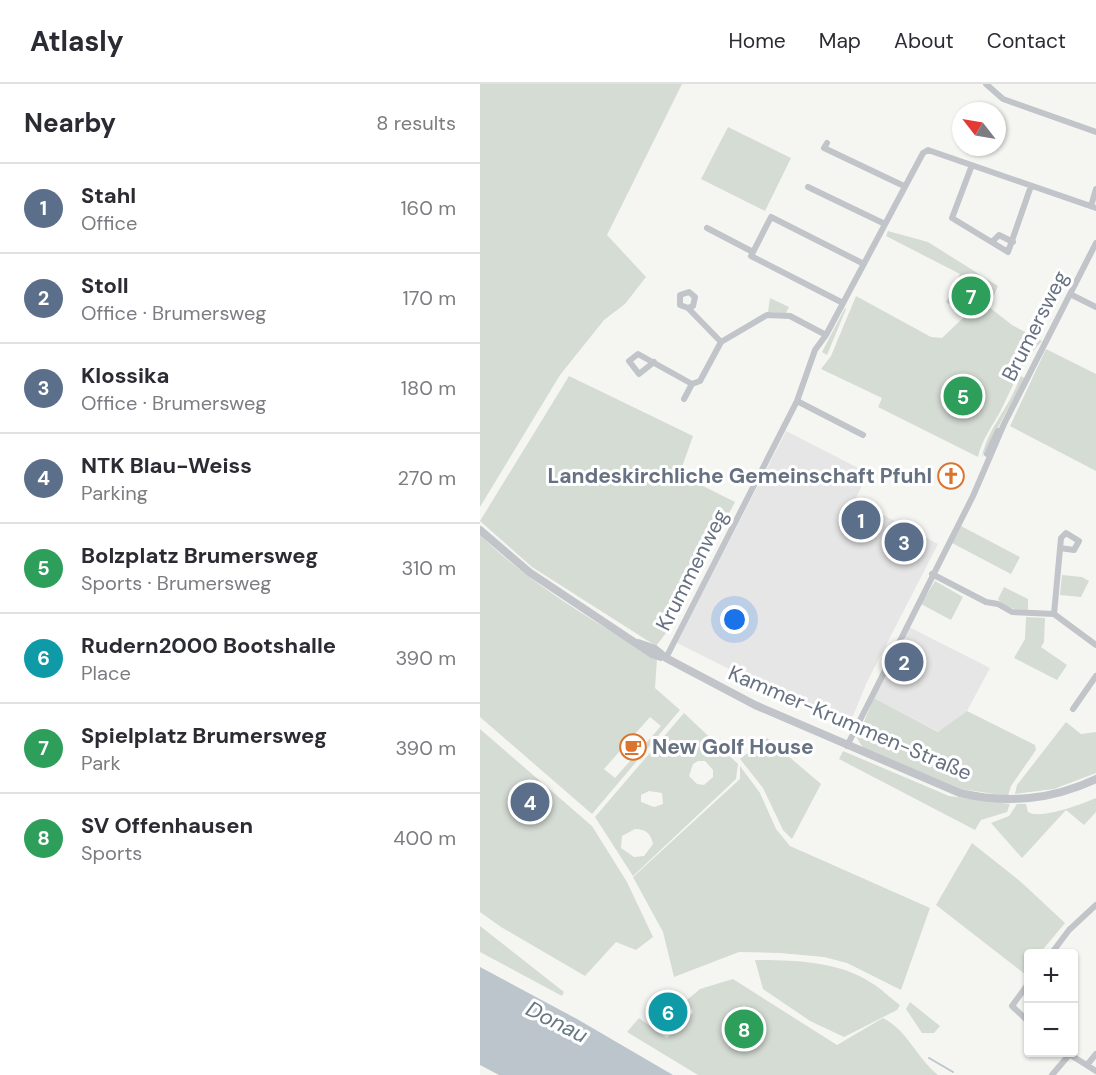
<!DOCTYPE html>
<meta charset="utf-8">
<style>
:root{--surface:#fff;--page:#f2f2f3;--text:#2b2b33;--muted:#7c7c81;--line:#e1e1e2;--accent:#0b8043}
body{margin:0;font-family:"DM Sans",sans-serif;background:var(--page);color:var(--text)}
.controls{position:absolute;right:18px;bottom:18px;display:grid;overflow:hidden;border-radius:6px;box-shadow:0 2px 4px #0004}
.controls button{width:54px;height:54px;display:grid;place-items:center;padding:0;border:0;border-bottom:2px solid var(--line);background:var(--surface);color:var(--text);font:30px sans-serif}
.compass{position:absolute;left:472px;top:18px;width:54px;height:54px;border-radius:50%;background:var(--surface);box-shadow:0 2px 4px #0004;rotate:301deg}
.you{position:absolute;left:255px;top:536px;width:21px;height:21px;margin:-15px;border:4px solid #fff;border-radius:50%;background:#1a73e8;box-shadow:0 0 0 9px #1a73e833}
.badge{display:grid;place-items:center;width:39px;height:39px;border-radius:50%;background:var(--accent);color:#fff;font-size:20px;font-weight:700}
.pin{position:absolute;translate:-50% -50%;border:3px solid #fff;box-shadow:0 2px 6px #0006}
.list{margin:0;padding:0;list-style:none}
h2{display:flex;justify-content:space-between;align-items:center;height:78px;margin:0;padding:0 24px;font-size:26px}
h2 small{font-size:20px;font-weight:400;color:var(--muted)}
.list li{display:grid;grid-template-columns:39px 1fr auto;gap:18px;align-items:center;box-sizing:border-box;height:90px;padding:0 24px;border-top:2px solid var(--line)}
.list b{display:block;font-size:22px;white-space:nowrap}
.list p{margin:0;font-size:20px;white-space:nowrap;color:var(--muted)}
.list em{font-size:20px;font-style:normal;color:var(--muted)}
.map{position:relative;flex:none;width:616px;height:991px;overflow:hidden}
header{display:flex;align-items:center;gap:36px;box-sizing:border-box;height:84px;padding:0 30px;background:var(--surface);border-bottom:2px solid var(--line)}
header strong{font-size:28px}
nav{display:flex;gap:33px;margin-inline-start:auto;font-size:21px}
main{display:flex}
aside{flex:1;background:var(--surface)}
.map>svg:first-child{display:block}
</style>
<header>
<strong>Atlasly</strong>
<nav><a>Home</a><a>Map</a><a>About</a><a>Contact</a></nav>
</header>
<main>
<aside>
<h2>Nearby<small>8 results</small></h2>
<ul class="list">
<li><span class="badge" style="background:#5c6f8a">1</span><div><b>Stahl</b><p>Office</p></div><em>160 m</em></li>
<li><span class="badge" style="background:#5c6f8a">2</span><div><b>Stoll</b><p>Office · Brumersweg</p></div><em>170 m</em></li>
<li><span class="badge" style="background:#5c6f8a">3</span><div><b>Klossika</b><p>Office · Brumersweg</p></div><em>180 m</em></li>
<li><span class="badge" style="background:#5c6f8a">4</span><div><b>NTK Blau-Weiss</b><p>Parking</p></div><em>270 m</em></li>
<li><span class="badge" style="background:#2e9e5b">5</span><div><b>Bolzplatz Brumersweg</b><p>Sports · Brumersweg</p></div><em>310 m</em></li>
<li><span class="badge" style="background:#0f9aa8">6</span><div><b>Rudern2000 Bootshalle</b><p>Place</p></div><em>390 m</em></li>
<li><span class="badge" style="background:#2e9e5b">7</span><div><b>Spielplatz Brumersweg</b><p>Park</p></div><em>390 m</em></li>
<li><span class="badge" style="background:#2e9e5b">8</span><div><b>SV Offenhausen</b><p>Sports</p></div><em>400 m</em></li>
</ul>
</aside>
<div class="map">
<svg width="616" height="991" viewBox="0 0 616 991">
<rect width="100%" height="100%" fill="#f5f6f2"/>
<path fill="#e6e6e6" d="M306 347 388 389 375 416 458 460 387 598 368 644 197 559Z
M429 543 510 584 487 627 459 648 394 614Z"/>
<path fill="#d5dcd4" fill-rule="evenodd" d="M0 0H202L127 151 166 193 145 220 124 236 80 291 0 423Z
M248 43 311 74 285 127 221 95Z
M408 147 448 158 518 202 509 223 532 241 562 257C540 281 535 298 521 326 512 343 502 355 498 373L398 323 402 314 341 285 351 272 376 212 451 253 462 254 484 233V230L466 218 480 190 406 152Z
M290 214 309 223 306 229 288 228Z
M365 224 366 225 347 271 342 268Z
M566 265 616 290V387L530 342Z
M89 292 213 352 203 380 207 394 255 418 189 545 176 562 52 483 0 437Z
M540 292 545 294 502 373C507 344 532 321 540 292Z
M481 442 540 473 531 490 472 459Z
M0 451C52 502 116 538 177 575L175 604 200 626 112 730 0 633ZM170 633 181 642 135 694 124 685Z
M582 491 602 493 609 497 601 513 580 511Z
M455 497 483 513 471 536 441 520Z
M524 503 548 515V526C536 526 524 524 518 515Z
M546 533 565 534 564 558 561 563 587 581 577 596 534 574 545 555Z
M394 614 458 648 487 627 555 661 556 666 531 702 528 712 481 705 383 664 377 654Z
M204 629 258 680 256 695 153 792 115 733ZM218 677H225L233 686V693L224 701 217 700 209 692 213 680ZM169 707 182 709 183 720 174 723 161 718V711ZM155 745C166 745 171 750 173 760L164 772 154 773 141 764 142 752Z
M586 638 601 650 616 648V689L574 705 535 710 537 701Z
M0 645 112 742 147 798 173 853 156 866 136 858 105 892 21 843 0 828Z
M287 654 341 700 312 755 303 746 283 704 260 675Z
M363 667 469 712 530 720 527 728 501 736 495 746 359 675Z
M260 682 280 709 296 745 310 762 450 824 421 906 367 879 344 873 300 869 259 868 194 893 183 848 153 793 260 695Z
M616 714V728L604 741 586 726 542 774 511 739 529 732 537 720H546L548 728C560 736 602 720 616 714Z
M492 759 541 798 585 839 560 869 548 870 546 891 456 821Z
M0 842 84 908 82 912 0 868Z
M275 876C313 876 358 877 390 898 401 904 410 914 420 921L417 926 364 953 330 937 283 905Z
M253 895 357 961 403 934C428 947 436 973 458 991H218L147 948 159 934 187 954 213 928 207 916 220 905Z
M430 918 460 942 454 949H442L426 925Z"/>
<path fill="#bdc5cc" d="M0 883 97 935 193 991H19L0 981Z"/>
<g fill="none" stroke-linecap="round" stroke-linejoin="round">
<path stroke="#bdc5cc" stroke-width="2" d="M449 974 473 988"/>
<path stroke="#c1c4c8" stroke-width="6" d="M506 0 523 15 616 48
M347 59 344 64 424 102
M492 81 472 134 528 168 551 102
M328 103 405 140
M611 122 616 105
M227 144 273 168
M512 158 519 151 533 158
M590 210 616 223
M363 219 271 172 291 133 384 180
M208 224 213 222 215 213 209 208 200 211V221L208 224 241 258
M174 278 159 290 149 277 158 270 212 300 220 297 241 258 287 231 310 232 346 251
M204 315 212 300
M317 317 383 351
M507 370 518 347
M452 490 506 518 518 520 532 528 574 530 616 561
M574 530 581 454 586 449 599 457 594 466 580 464
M186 574 317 317 335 266 346 251 443 69 448 66 616 124
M593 625 616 592
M367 662 493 412 524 340 616 159
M571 870 589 846 616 821
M548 900 532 922 548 937
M586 968 616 987
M607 981 616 970
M572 991 589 971"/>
<path stroke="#c1c4c8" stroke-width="8" d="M0 446 49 488 172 570 181 573
M158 559 175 565 186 574 275 621 480 709C528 720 571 716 616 695"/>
</g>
<defs>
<g id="church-ring" transform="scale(1.35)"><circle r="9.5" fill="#fff" stroke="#db742d" stroke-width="1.5"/><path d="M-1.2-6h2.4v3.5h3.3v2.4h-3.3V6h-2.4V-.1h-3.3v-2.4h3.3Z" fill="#db742d"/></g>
<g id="cafe-ring" transform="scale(1.35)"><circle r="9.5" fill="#fff" stroke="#db742d" stroke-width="1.5"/><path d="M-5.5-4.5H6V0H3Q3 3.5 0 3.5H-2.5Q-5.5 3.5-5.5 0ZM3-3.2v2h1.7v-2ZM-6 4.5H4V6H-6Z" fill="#db742d"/></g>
</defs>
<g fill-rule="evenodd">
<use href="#church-ring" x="471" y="392"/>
<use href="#cafe-ring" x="153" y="663"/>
</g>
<g text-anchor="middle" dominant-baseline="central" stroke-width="6" stroke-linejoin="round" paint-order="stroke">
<g font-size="21" fill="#667182" stroke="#fff">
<text transform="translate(555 242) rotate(-63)">Brumersweg</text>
<text transform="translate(212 486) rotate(-63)">Krummenweg</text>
<text transform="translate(370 639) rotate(23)">Kammer-Krummen-Straße</text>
</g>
<g font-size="21" font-weight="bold" fill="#667182" stroke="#fff" text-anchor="end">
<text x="452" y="392">Landeskirchliche Gemeinschaft Pfuhl</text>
<text x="172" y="663" text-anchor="start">New Golf House</text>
</g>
<g font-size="22" font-style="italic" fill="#677885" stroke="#fff">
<text transform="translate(77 938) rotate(27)">Donau</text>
</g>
</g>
</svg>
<div class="controls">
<button>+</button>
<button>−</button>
</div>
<svg class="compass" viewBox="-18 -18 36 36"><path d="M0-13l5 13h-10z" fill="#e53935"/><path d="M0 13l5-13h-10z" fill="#7c7c81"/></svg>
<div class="you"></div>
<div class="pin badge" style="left:381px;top:436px;background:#5c6f8a">1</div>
<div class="pin badge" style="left:424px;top:578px;background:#5c6f8a">2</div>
<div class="pin badge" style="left:424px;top:458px;background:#5c6f8a">3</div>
<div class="pin badge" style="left:50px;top:718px;background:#5c6f8a">4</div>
<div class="pin badge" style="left:483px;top:312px;background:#2e9e5b">5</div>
<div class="pin badge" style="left:188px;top:928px;background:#0f9aa8">6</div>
<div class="pin badge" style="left:491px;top:212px;background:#2e9e5b">7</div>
<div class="pin badge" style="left:264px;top:945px;background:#2e9e5b">8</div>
</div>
</main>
